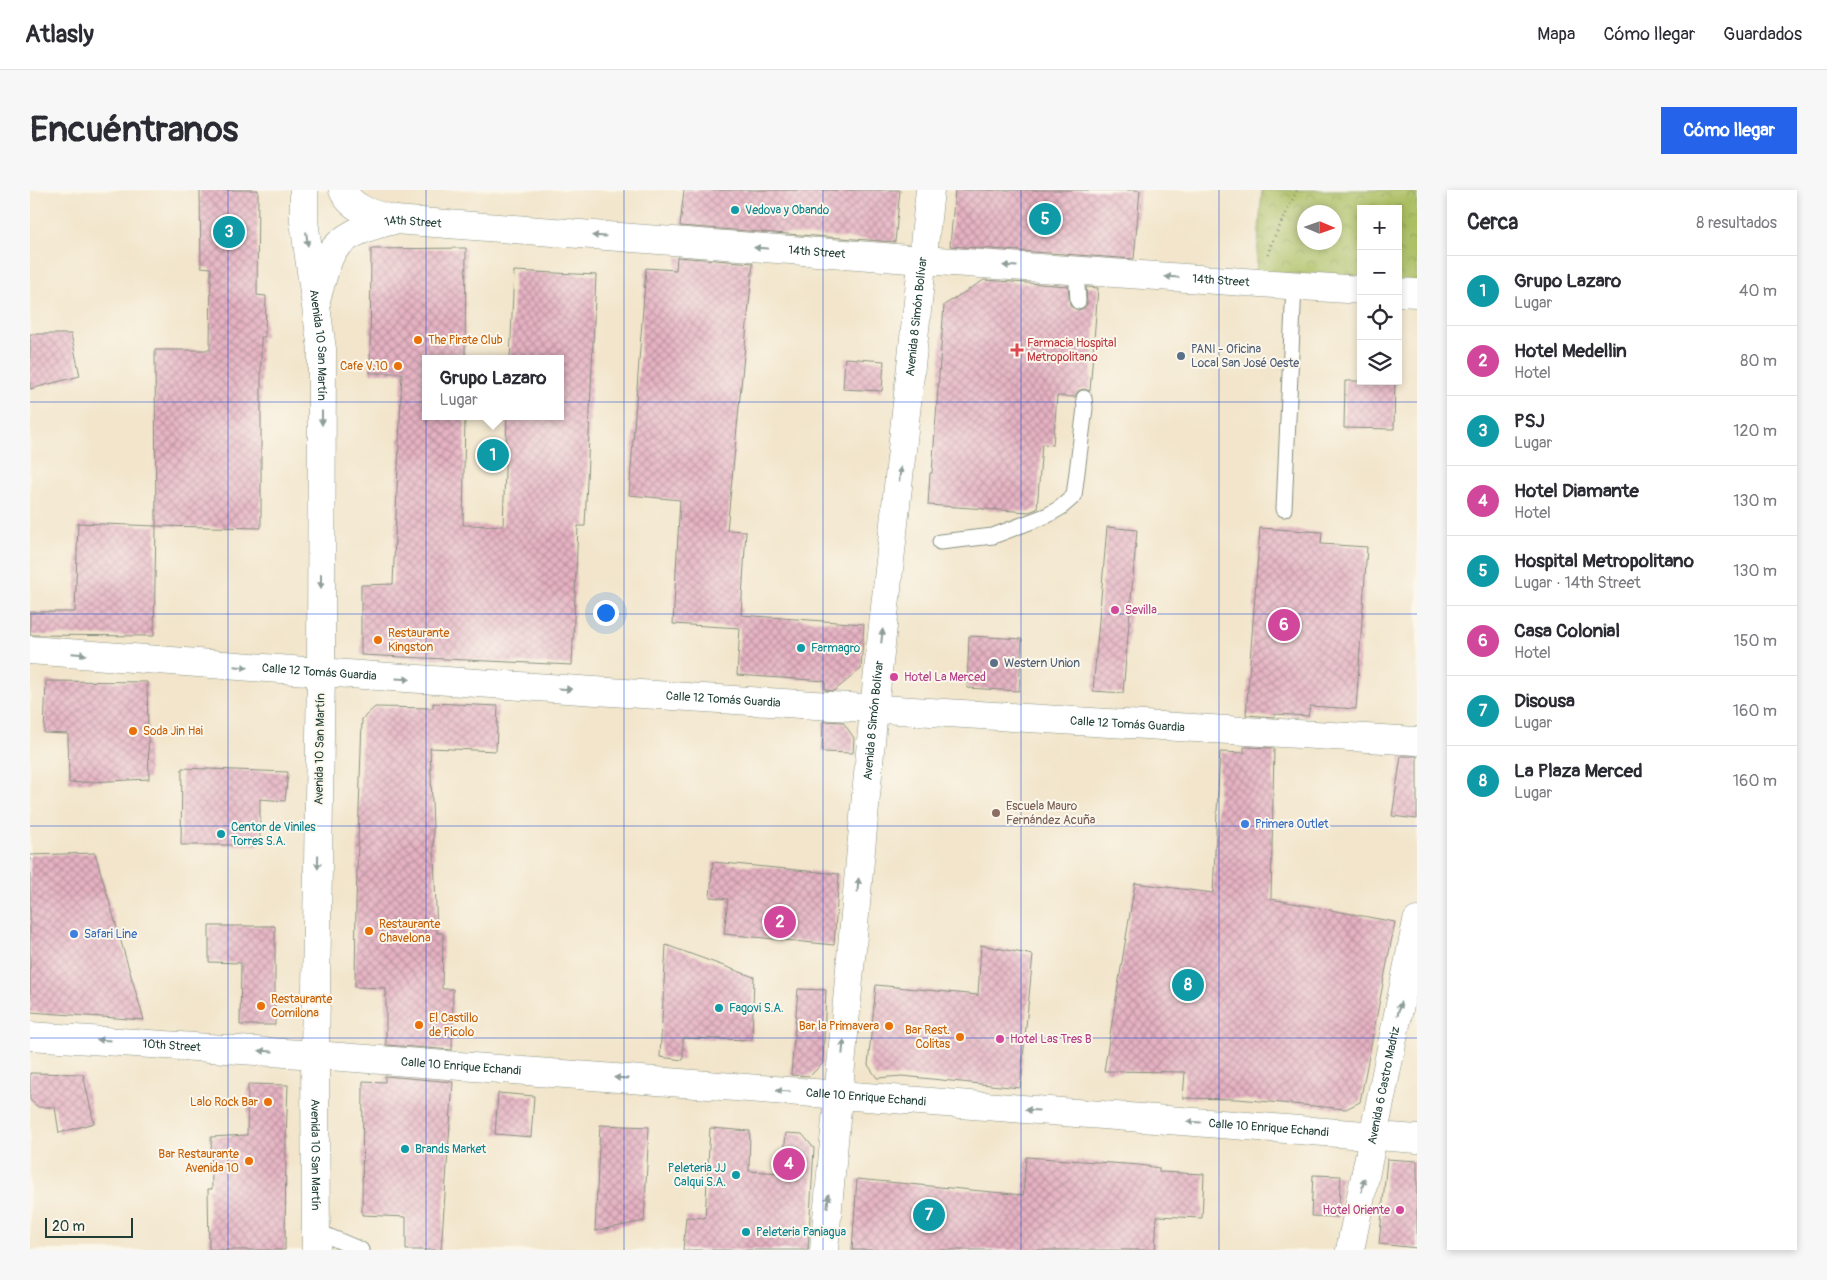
<!DOCTYPE html>
<html lang="es">
<meta charset="utf-8">
<style>
:root{--surface:#fff;--page:#f7f7f7;--text:#2b2b33;--muted:#7c7c81;--line:#e1e1e2;--accent:#2563eb}
body{margin:0;font-family:Pangolin,sans-serif;background:var(--page);color:var(--text)}
.controls{position:absolute;right:15px;top:15px;display:grid;overflow:hidden;border-radius:0px;box-shadow:0 2px 8px #0003}
.controls button{width:45px;height:45px;display:grid;place-items:center;padding:0;border:0;border-bottom:1px solid var(--line);background:var(--surface);color:var(--text);font:25px sans-serif}
.compass{position:absolute;left:1267px;top:15px;width:45px;height:45px;border-radius:50%;background:var(--surface);box-shadow:0 2px 8px #0003;rotate:92deg}
.scale{position:absolute;left:15px;bottom:12px;width:88px;box-sizing:border-box;padding-left:5px;border:2px solid #1f3d34;border-top:0;font-size:14px;line-height:18px;white-space:nowrap;color:#1f3d34;-webkit-text-stroke:4px #fbf7ec;paint-order:stroke}
.you{position:absolute;left:575px;top:422px;width:18px;height:18px;margin:-12px;border:4px solid #fff;border-radius:50%;background:#1a73e8;box-shadow:0 0 0 8px #1a73e833}
.badge{display:grid;place-items:center;width:32px;height:32px;border-radius:50%;background:var(--accent);color:#fff;font-size:16px;font-weight:700}
.pin{position:absolute;translate:-50% -50%;border:2px solid #fff;box-shadow:0 1px 5px #0006}
.popup{position:absolute;left:392px;top:165px;width:142px;height:65px;box-sizing:border-box;display:grid;place-content:center;border-radius:0px;background:var(--surface);filter:drop-shadow(0 1px 4px #0005);font-size:16px;white-space:nowrap;color:var(--muted)}
.popup b{font-size:19px;color:var(--text)}
.popup::after{content:'';position:absolute;left:50%;top:100%;margin-left:-10px;border:10px solid transparent;border-top-color:var(--surface)}
.list{margin:0;padding:0;list-style:none}
h2{display:flex;justify-content:space-between;align-items:center;height:65px;margin:0;padding:0 20px;font-size:21px}
h2 small{font-size:16px;font-weight:400;color:var(--muted)}
.list li{display:grid;grid-template-columns:32px 1fr auto;gap:15px;align-items:center;box-sizing:border-box;height:70px;padding:0 20px;border-top:1px solid var(--line)}
.list b{display:block;font-size:19px;white-space:nowrap}
.list p{margin:0;font-size:16px;white-space:nowrap;color:var(--muted)}
.list em{font-size:16px;font-style:normal;color:var(--muted)}
.icon{flex:none;width:28px;height:28px;fill:none;stroke:currentColor;stroke-width:2;stroke-linecap:round;stroke-linejoin:round}
.map{position:relative;flex:none;width:1387px;height:1060px;overflow:hidden;border-radius:0px}
header{display:flex;align-items:center;gap:30px;box-sizing:border-box;height:70px;padding:0 25px;background:var(--surface);border-bottom:1px solid var(--line)}
header strong{font-size:24px}
nav{display:flex;gap:28px;margin-inline-start:auto;font-size:18px}
.intro{display:flex;align-items:center;justify-content:space-between;box-sizing:border-box;height:120px;padding:0 30px}
h1{margin:0;font-size:35px}
.button{padding:12px 22px;border-radius:0px;background:var(--accent);color:#fff;font-size:18px;font-weight:700}
main{display:flex;gap:30px;padding:0 30px}
aside{flex:1;background:var(--surface);border-radius:0px;box-shadow:0 2px 8px #0003}
.map>svg:first-child{display:block}
</style>
<header>
<strong>Atlasly</strong>
<nav><a>Mapa</a><a>Cómo llegar</a><a>Guardados</a></nav>
</header>
<div class="intro"><h1>Encuéntranos</h1><a class="button">Cómo llegar</a></div>
<main>
<div class="map">
<svg width="1387" height="1060" viewBox="0 0 1387 1060">
<defs>
<pattern id="park-crowns" width="20" height="18" patternUnits="userSpaceOnUse" patternTransform="scale(1.25)"><rect width="20" height="18" fill="#aabe62"/><path d="M2 6a3 3 0 1 1 6 0M12 15a3 3 0 1 1 6 0" fill="none" stroke="#8a9c52"/></pattern>
<pattern id="building-cross-hatch" width="8" height="8" patternUnits="userSpaceOnUse" patternTransform="scale(1.25)"><rect width="8" height="8" fill="#e6b2c3"/><path d="M0 0l8 8M0 8l8-8" fill="none" stroke="#ba929f"/></pattern>
</defs>
<rect width="100%" height="100%" fill="#fbf7ec"/>
<filter id="ink" filterUnits="userSpaceOnUse"><feTurbulence type="fractalNoise" baseFrequency=".02" numOctaves="2"/><feDisplacementMap in="SourceGraphic" scale="10" xChannelSelector="R" yChannelSelector="G"/><feConvolveMatrix kernelMatrix="1 2 1 2 8 2 1 2 1" color-interpolation-filters="sRGB"/></filter>
<filter id="wash" filterUnits="userSpaceOnUse"><feTurbulence type="fractalNoise" baseFrequency=".0096" numOctaves="4" result="noise"/><feDisplacementMap in="SourceGraphic" scale="20" xChannelSelector="R" yChannelSelector="G"/><feGaussianBlur stdDeviation="1.12" result="paint"/><feColorMatrix in="noise" values="0 0 0 0 0 0 0 0 0 0 0 0 0 0 0 0 0 1.4 0 .05"/><feComposite in="paint" operator="in"/></filter>
<g filter="url(#wash)">
<rect width="100%" height="100%" fill="#f2e5cb"/>
<path fill="url(#park-crowns)" stroke="#647e4b" fill-rule="evenodd" d="M1232 0H1387V92L1368 91V19H1331V89L1226 82ZM1274 22H1304V52H1274Z"/>
<g id="blocks">
<path fill="url(#building-cross-hatch)" d="M170 0H228L227 105 236 106 235 147H231V338L126 336 125 160H180L181 78 171 77Z
M654 0H870L865 52 650 36Z
M925 0H1110L1104 69 920 56Z
M436 58 435 169H396V226H435L433 335 473 336 477 226H530V169H480L484 81 566 85 555 336H548L542 475 331 465V395L363 394 372 183H340L341 59Z
M647 67 723 73 697 340 716 341 711 425 834 434 831 479 804 501 795 500V491L707 485 710 438 643 434 650 310 599 305 616 78 646 80Z
M954 90 1038 96 1040 116 1048 120 1054 118 1057 115 1056 97 1068 98 1060 201 1053 199 1048 201 1045 207 1027 206 1023 255 1012 254 1007 319 999 322 898 315 900 283H902L914 115Z
M0 144H41L50 186 0 199Z
M815 168 854 171 852 201 813 199Z
M1315 191H1365L1364 239 1314 238Z
M48 333 126 336 124 446 0 445V422H45Z
M1077 337 1107 340 1093 503 1063 501Z
M1230 338 1292 342 1291 354 1337 357 1326 519 1280 516 1278 526 1245 524 1244 527 1216 525Z
M939 446 992 449 989 501 937 498Z
M16 491 117 492 119 589 39 593 38 544 14 543Z
M403 513 468 516 466 561 400 558 407 743H413L412 799H423L422 860 356 855V798L325 797 326 713 332 529 345 517 403 518Z
M793 531 813 532 824 548 823 563 792 562Z
M1214 557 1244 558 1241 709 1365 732 1330 912 1316 919 1208 909 1153 908 1155 882 1074 881 1105 693 1183 703 1190 562 1214 563Z
M1371 566H1387V629L1362 626Z
M152 578 258 582 255 611 230 609V655H151Z
M65 663 114 830 0 822V665Z
M683 672 809 684 804 755 694 744 698 709 680 707Z
M179 736H245V835H210L211 773 179 772Z
M636 755 724 787 722 850 653 848V870L630 867Z
M951 755 1003 765 990 898 872 886 847 888 838 875 846 795 948 805Z
M768 799 796 800 793 873 780 886 761 885Z
M0 883 53 884 64 933 29 943 25 917H8L0 910Z
M355 886 423 892 411 1060H376V1027L332 1025 333 891 355 892Z
M218 894 258 895 256 947 255 1060H179L178 999H182L181 947 217 945Z
M468 903 504 906 501 947 465 944Z
M570 935 619 937 614 1031 565 1041Z
M680 938 720 941 719 981 752 983 756 943 772 944 784 958 778 1060H653L656 1027 675 1028Z
M996 967 1109 975 1129 978V982L1174 984 1172 1028 1127 1026 1125 1060H822L827 989 993 1005Z
M1357 969 1387 971V1058L1349 1054Z
M1283 985 1311 986 1308 1027 1281 1026Z"/>
</g>
</g>
<g filter="url(#ink)">
<use href="#blocks" fill-opacity="0" stroke="#889180" stroke-width="1"/>
<g fill="none" stroke-linecap="round" stroke-linejoin="round">
<g stroke="#889180" stroke-width="17">
<path id="lane" d="M1046 80 1048 111
M1254 319 1264 95
M910 352 963 346 1018 325 1030 318 1044 306 1055 218 1054 208
M286 1041 331 1060"/>
</g>
<g stroke="#889180" stroke-width="29">
<g id="street">
<path d="M313 0C321 20 346 25 365 30"/>
<path d="M1368 102 1387 103"/>
<path id="s1" d="M286 110C290 97 297 67 305 58 320 41 344 35 365 30L893 70 1331 100"/>
<path id="s2" d="M1320 1060 1387 731"/>
</g>
</g>
<g stroke="#889180" stroke-width="29">
<g id="secondary">
<path id="s3" d="M274 0V31L292 159 291 483 285 865 286 1060"/>
<path id="s4" d="M0 460C462 497 924 524 1387 551"/>
<path id="s5" d="M0 846 285 865 1387 949"/>
<path id="s6" d="M794 1060 844 519 900 0"/>
</g>
</g>
<path stroke="#889180" stroke-width="3" stroke-dasharray="1 4" stroke-linecap="butt" d="M1238 65 1241 54 1267 0"/>
<use href="#lane" stroke="#fff" stroke-width="15"/>
<use href="#street" stroke="#fff" stroke-width="28"/>
<use href="#secondary" stroke="#fff" stroke-width="28"/>
</g>
<defs><path id="oneway-solid" d="M-6-.8H1V-3.2L6.5 0L1 3.2V.8H-6Z" transform="scale(1.25)"/></defs>
<g fill="#8f9e9a">
<use href="#oneway-solid" transform="translate(569 46) rotate(-176)"/>
<use href="#oneway-solid" transform="translate(277 49) rotate(83)"/>
<use href="#oneway-solid" transform="translate(731 58) rotate(-176)"/>
<use href="#oneway-solid" transform="translate(980 76) rotate(-176)"/>
<use href="#oneway-solid" transform="translate(1142 87) rotate(-176)"/>
<use href="#oneway-solid" transform="translate(292 228) rotate(90)"/>
<use href="#oneway-solid" transform="translate(870 284) rotate(-84)"/>
<use href="#oneway-solid" transform="translate(291 391) rotate(90)"/>
<use href="#oneway-solid" transform="translate(852 446) rotate(-84)"/>
<use href="#oneway-solid" transform="translate(49 464) rotate(5)"/>
<use href="#oneway-solid" transform="translate(211 477) rotate(5)"/>
<use href="#oneway-solid" transform="translate(373 489) rotate(4)"/>
<use href="#oneway-solid" transform="translate(535 499) rotate(4)"/>
<use href="#oneway-solid" transform="translate(288 672) rotate(91)"/>
<use href="#oneway-solid" transform="translate(828 695) rotate(-85)"/>
<use href="#oneway-solid" transform="translate(1369 819) rotate(-78)"/>
<use href="#oneway-solid" transform="translate(74 850) rotate(-176)"/>
<use href="#oneway-solid" transform="translate(813 857) rotate(-85)"/>
<use href="#oneway-solid" transform="translate(236 861) rotate(-176)"/>
<use href="#oneway-solid" transform="translate(591 888) rotate(-176)"/>
<use href="#oneway-solid" transform="translate(753 901) rotate(-176)"/>
<use href="#oneway-solid" transform="translate(1002 920) rotate(-176)"/>
<use href="#oneway-solid" transform="translate(1164 932) rotate(-176)"/>
<use href="#oneway-solid" transform="translate(1333 995) rotate(-78)"/>
<use href="#oneway-solid" transform="translate(798 1011) rotate(-84)"/>
</g>
</g>
<path fill="none" stroke="#1d4ed8" stroke-width="1" stroke-opacity="0.55" d="M198 0V1060M396 0V1060M594 0V1060M793 0V1060M991 0V1060M1189 0V1060M0 212H1387M0 424H1387M0 636H1387M0 848H1387"/>
<g fill="#0f9aa8" stroke="#fbf7ec" stroke-width="2">
<circle cx="705" cy="20" r="5"/>
<circle cx="771" cy="458" r="5"/>
<circle cx="191" cy="644" r="5"/>
<circle cx="689" cy="818" r="5"/>
<circle cx="375" cy="959" r="5"/>
<circle cx="706" cy="985" r="5"/>
<circle cx="716" cy="1042" r="5"/>
</g>
<g fill="#e8710a" stroke="#fbf7ec" stroke-width="2">
<circle cx="388" cy="150" r="5"/>
<circle cx="368" cy="176" r="5"/>
<circle cx="348" cy="450" r="5"/>
<circle cx="103" cy="541" r="5"/>
<circle cx="339" cy="741" r="5"/>
<circle cx="231" cy="816" r="5"/>
<circle cx="389" cy="835" r="5"/>
<circle cx="859" cy="836" r="5"/>
<circle cx="930" cy="847" r="5"/>
<circle cx="238" cy="912" r="5"/>
<circle cx="219" cy="971" r="5"/>
</g>
<path fill="#e0444e" stroke="#fbf7ec" stroke-width="2" d="M984.5 152.5h5v5h5v5h-5v5h-5v-5h-5v-5h5z"/>
<g fill="#5c6f8a" stroke="#fbf7ec" stroke-width="2">
<circle cx="1151" cy="166" r="5"/>
<circle cx="964" cy="473" r="5"/>
</g>
<g fill="#d1479c" stroke="#fbf7ec" stroke-width="2">
<circle cx="1085" cy="420" r="5"/>
<circle cx="864" cy="487" r="5"/>
<circle cx="970" cy="849" r="5"/>
<circle cx="1370" cy="1020" r="5"/>
</g>
<circle fill="#8d6e63" stroke="#fbf7ec" stroke-width="2" cx="966" cy="623" r="5"/>
<g fill="#3f7fe0" stroke="#fbf7ec" stroke-width="2">
<circle cx="1215" cy="634" r="5"/>
<circle cx="44" cy="744" r="5"/>
</g>
<g text-anchor="middle" dominant-baseline="central" stroke-width="4" stroke-linejoin="round" paint-order="stroke">
<g font-size="12" fill="#0d838f" stroke="#fbf7ec" text-anchor="start">
<text x="715" y="20">Vedova y Obando</text>
<text x="781" y="458">Farmagro</text>
<text x="201" y="637">Centor de Viniles<tspan x="201" dy="14">Torres S.A.</tspan></text>
<text x="699" y="818">Fagovi S.A.</text>
<text x="385" y="959">Brands Market</text>
<text x="696" y="978" text-anchor="end">Peleteria JJ<tspan x="696" dy="14">Calqui S.A.</tspan></text>
<text x="726" y="1042">Peleteria Paniagua</text>
</g>
<g font-size="12" fill="#1f3d34" stroke="#fbf7ec">
<text stroke="none"><textPath href="#s1" startOffset="141">14th Street</textPath></text>
<text stroke="none"><textPath href="#s1" startOffset="546">14th Street</textPath></text>
<text stroke="none"><textPath href="#s1" startOffset="951">14th Street</textPath></text>
<text stroke="none"><textPath href="#s6" startOffset="938">Avenida 8 Simón Bolívar</textPath></text>
<text stroke="none"><textPath href="#s3" startOffset="156">Avenida 10 San Martín</textPath></text>
<text stroke="none"><textPath href="#s4" startOffset="290">Calle 12 Tomás Guardia</textPath></text>
<text stroke="none"><textPath href="#s4" startOffset="695">Calle 12 Tomás Guardia</textPath></text>
<text stroke="none"><textPath href="#s6" startOffset="532">Avenida 8 Simón Bolívar</textPath></text>
<text stroke="none"><textPath href="#s4" startOffset="1100">Calle 12 Tomás Guardia</textPath></text>
<text transform="translate(290 559) rotate(-89)">Avenida 10 San Martín</text>
<text stroke="none"><textPath href="#s5" startOffset="142">10th Street</textPath></text>
<text stroke="none"><textPath href="#s5" startOffset="432">Calle 10 Enrique Echandi</textPath></text>
<text stroke="none"><textPath href="#s2" startOffset="168">Avenida 6 Castro Madriz</textPath></text>
<text stroke="none"><textPath href="#s5" startOffset="838">Calle 10 Enrique Echandi</textPath></text>
<text stroke="none"><textPath href="#s5" startOffset="1242">Calle 10 Enrique Echandi</textPath></text>
<text stroke="none"><textPath href="#s3" startOffset="966">Avenida 10 San Martín</textPath></text>
</g>
<g font-size="12" fill="#c56008" stroke="#fbf7ec" text-anchor="start">
<text x="398" y="150">The Pirate Club</text>
<text x="358" y="176" text-anchor="end">Cafe V.10</text>
<text x="358" y="443">Restaurante<tspan x="358" dy="14">Kingston</tspan></text>
<text x="113" y="541">Soda Jin Hai</text>
<text x="349" y="734">Restaurante<tspan x="349" dy="14">Chavelona</tspan></text>
<text x="241" y="809">Restaurante<tspan x="241" dy="14">Comilona</tspan></text>
<text x="399" y="828">El Castillo<tspan x="399" dy="14">de Picolo</tspan></text>
<text x="849" y="836" text-anchor="end">Bar la Primavera</text>
<text x="920" y="840" text-anchor="end">Bar Rest.<tspan x="920" dy="14">Colitas</tspan></text>
<text x="228" y="912" text-anchor="end">Lalo Rock Bar</text>
<text x="209" y="964" text-anchor="end">Bar Restaurante<tspan x="209" dy="14">Avenida 10</tspan></text>
</g>
<g font-size="12" fill="#be3a42" stroke="#fbf7ec" text-anchor="start">
<text x="997" y="153">Farmacia Hospital<tspan x="997" dy="14">Metropolitano</tspan></text>
</g>
<g font-size="12" fill="#4e5e75" stroke="#fbf7ec" text-anchor="start">
<text x="1161" y="159">PANI - Oficina<tspan x="1161" dy="14">Local San José Oeste</tspan></text>
<text x="974" y="473">Western Union</text>
</g>
<g font-size="12" fill="#b23c85" stroke="#fbf7ec" text-anchor="start">
<text x="1095" y="420">Sevilla</text>
<text x="874" y="487">Hotel La Merced</text>
<text x="980" y="849">Hotel Las Tres B</text>
<text x="1360" y="1020" text-anchor="end">Hotel Oriente</text>
</g>
<g font-size="12" fill="#785e54" stroke="#fbf7ec" text-anchor="start">
<text x="976" y="616">Escuela Mauro<tspan x="976" dy="14">Fernández Acuña</tspan></text>
</g>
<g font-size="12" fill="#366cbe" stroke="#fbf7ec" text-anchor="start">
<text x="1225" y="634">Primera Outlet</text>
<text x="54" y="744">Safari Line</text>
</g>
</g>
</svg>
<div class="controls">
<button>+</button>
<button>−</button>
<button><svg class="icon" aria-label="locate" viewBox="0 0 24 24"><circle cx="12" cy="12" r="6"/><path d="M12 2v4M12 18v4M2 12h4M18 12h4"/></svg></button>
<button><svg class="icon" aria-label="layers" viewBox="0 0 24 24"><path d="M12 4l9 5-9 5-9-5zM3 14l9 5 9-5"/></svg></button>
</div>
<svg class="compass" viewBox="-18 -18 36 36"><path d="M0-13l5 13h-10z" fill="#e53935"/><path d="M0 13l5-13h-10z" fill="#7c7c81"/></svg>
<div class="scale">20 m</div>
<div class="you"></div>
<div class="pin badge" style="left:463px;top:265px;background:#0f9aa8">1</div>
<div class="popup"><b>Grupo Lazaro</b>Lugar</div>
<div class="pin badge" style="left:750px;top:732px;background:#d1479c">2</div>
<div class="pin badge" style="left:199px;top:42px;background:#0f9aa8">3</div>
<div class="pin badge" style="left:759px;top:974px;background:#d1479c">4</div>
<div class="pin badge" style="left:1015px;top:29px;background:#0f9aa8">5</div>
<div class="pin badge" style="left:1254px;top:435px;background:#d1479c">6</div>
<div class="pin badge" style="left:899px;top:1025px;background:#0f9aa8">7</div>
<div class="pin badge" style="left:1158px;top:795px;background:#0f9aa8">8</div>
</div>
<aside>
<h2>Cerca<small>8 resultados</small></h2>
<ul class="list">
<li><span class="badge" style="background:#0f9aa8">1</span><div><b>Grupo Lazaro</b><p>Lugar</p></div><em>40 m</em></li>
<li><span class="badge" style="background:#d1479c">2</span><div><b>Hotel Medellin</b><p>Hotel</p></div><em>80 m</em></li>
<li><span class="badge" style="background:#0f9aa8">3</span><div><b>PSJ</b><p>Lugar</p></div><em>120 m</em></li>
<li><span class="badge" style="background:#d1479c">4</span><div><b>Hotel Diamante</b><p>Hotel</p></div><em>130 m</em></li>
<li><span class="badge" style="background:#0f9aa8">5</span><div><b>Hospital Metropolitano</b><p>Lugar · 14th Street</p></div><em>130 m</em></li>
<li><span class="badge" style="background:#d1479c">6</span><div><b>Casa Colonial</b><p>Hotel</p></div><em>150 m</em></li>
<li><span class="badge" style="background:#0f9aa8">7</span><div><b>Disousa</b><p>Lugar</p></div><em>160 m</em></li>
<li><span class="badge" style="background:#0f9aa8">8</span><div><b>La Plaza Merced</b><p>Lugar</p></div><em>160 m</em></li>
</ul>
</aside>
</main>
